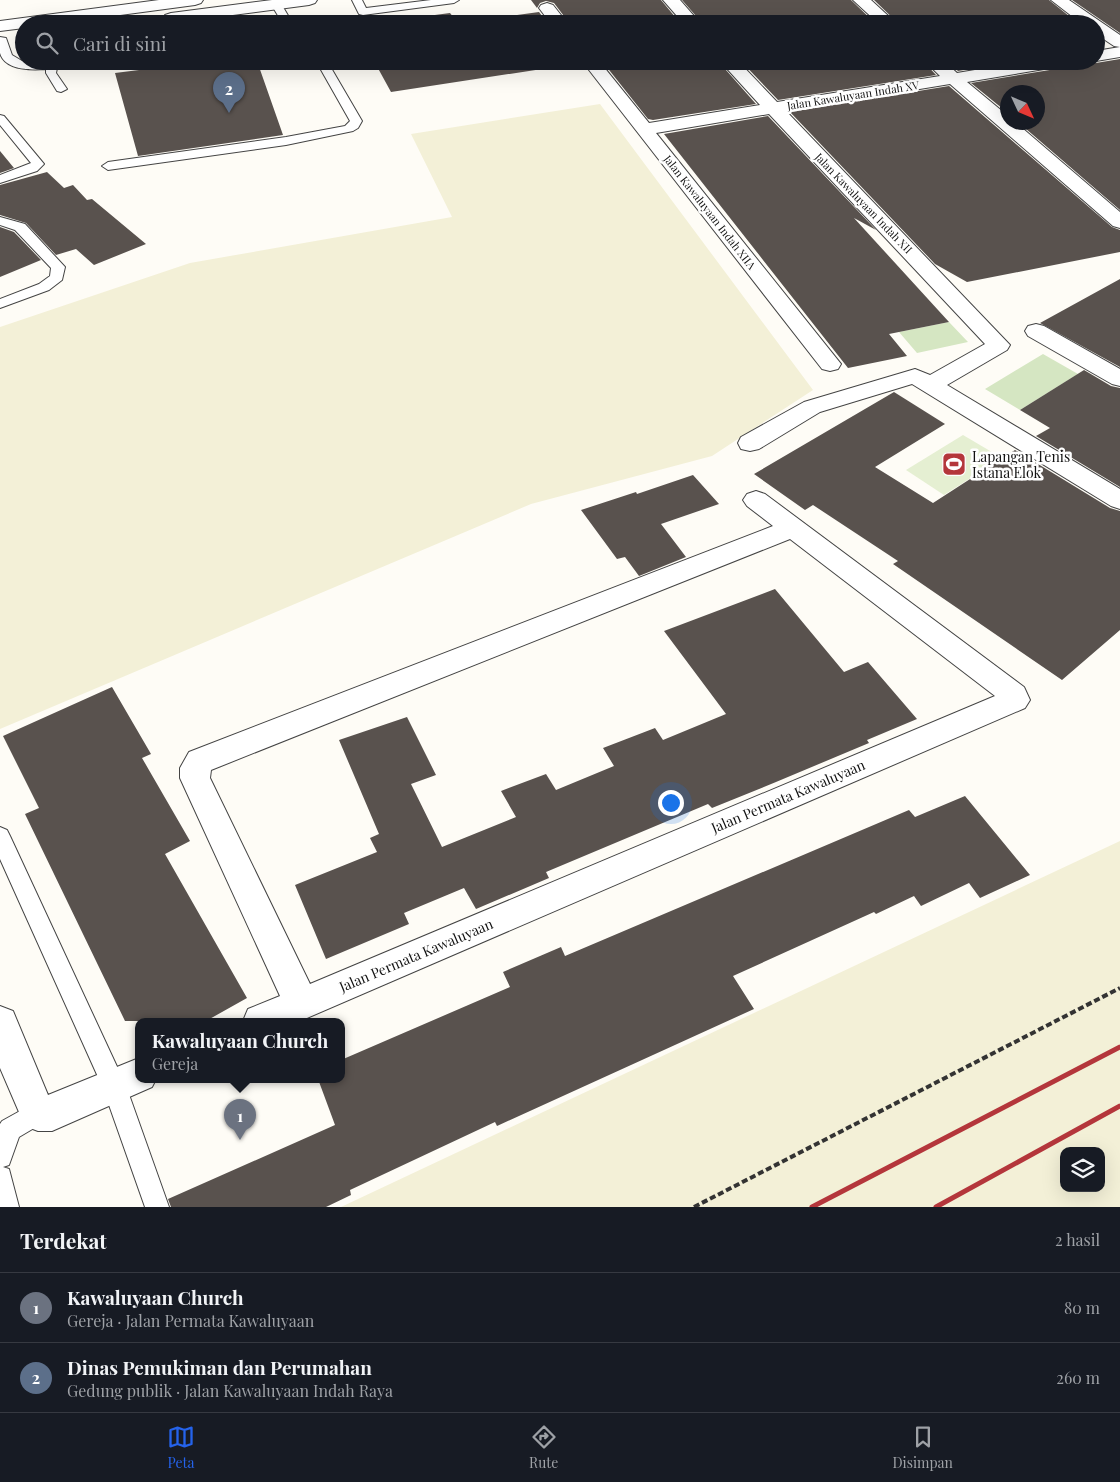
<!DOCTYPE html>
<html lang="id">
<meta charset="utf-8">
<style>
:root{--surface:#171b24;--page:#242831;--text:#f1f3f6;--muted:#9ea1a6;--line:#363941;--accent:#2563eb}
body{margin:0;font-family:"Playfair Display",serif;background:var(--page);color:var(--text)}
.controls{position:absolute;right:15px;bottom:15px;display:grid;overflow:hidden;border-radius:10px;box-shadow:0 5px 20px #0002}
.controls button{width:45px;height:45px;display:grid;place-items:center;padding:0;border:0;border-bottom:1px solid var(--line);background:var(--surface);color:var(--text);font:25px sans-serif}
.compass{position:absolute;left:1000px;top:85px;width:45px;height:45px;border-radius:50%;background:var(--surface);box-shadow:0 5px 20px #0002;rotate:134deg}
.you{position:absolute;left:670px;top:802px;width:18px;height:18px;margin:-12px;border:4px solid #fff;border-radius:50%;background:#1a73e8;box-shadow:0 0 0 8px #1a73e833}
.badge{display:grid;place-items:center;width:32px;height:32px;border-radius:50%;background:var(--accent);color:#fff;font-size:16px;font-weight:700}
.pin{position:absolute;translate:-50% -41px;filter:drop-shadow(0 1px 2px #0008)}
.pin::after{content:'';position:absolute;top:26px;width:18px;height:15px;background:inherit;clip-path:polygon(0 0,100% 0,50% 100%)}
.popup{position:absolute;left:135px;top:1018px;width:210px;height:65px;box-sizing:border-box;display:grid;place-content:center;border-radius:10px;background:var(--surface);filter:drop-shadow(0 1px 4px #0005);font-size:16px;white-space:nowrap;color:var(--muted)}
.popup b{font-size:19px;color:var(--text)}
.popup::after{content:'';position:absolute;left:50%;top:100%;margin-left:-10px;border:10px solid transparent;border-top-color:var(--surface)}
.list{margin:0;padding:0;list-style:none}
h2{display:flex;justify-content:space-between;align-items:center;height:65px;margin:0;padding:0 20px;font-size:21px}
h2 small{font-size:16px;font-weight:400;color:var(--muted)}
.list li{display:grid;grid-template-columns:32px 1fr auto;gap:15px;align-items:center;box-sizing:border-box;height:70px;padding:0 20px;border-top:1px solid var(--line)}
.list b{display:block;font-size:19px;white-space:nowrap}
.list p{margin:0;font-size:16px;white-space:nowrap;color:var(--muted)}
.list em{font-size:16px;font-style:normal;color:var(--muted)}
.icon{flex:none;width:28px;height:28px;fill:none;stroke:currentColor;stroke-width:2;stroke-linecap:round;stroke-linejoin:round}
.map{position:relative;flex:none;width:1120px;height:1207px;overflow:hidden}
.search{position:absolute;background:var(--surface);box-shadow:0 5px 20px #0002;left:15px;right:15px;top:15px;height:55px;display:flex;align-items:center;gap:12px;box-sizing:border-box;padding:0 18px;border-radius:28px;color:var(--muted);font-size:19px}
.sheet{height:205px;background:var(--surface)}
nav{display:flex;justify-content:space-around;align-items:center;box-sizing:border-box;height:70px;border-top:1px solid var(--line);background:var(--surface);font-size:14px;color:var(--muted)}
nav a{display:grid;justify-items:center;gap:2px}
nav .on{color:var(--accent)}
.map>svg:first-child{display:block}
</style>
<div class="map">
<svg width="1120" height="1207" viewBox="0 0 1120 1207">
<rect width="100%" height="100%" fill="#fefcf6"/>
<path fill="#f3f0d7" fill-rule="evenodd" d="M600 104 813 390 712 456 531 504 0 729V327L190 263 452 217 411 134Z
M1120 841V1207H341ZM1064 1151H1101V1188H1064Z"/>
<path fill="#d5e6c2" d="M949 322 968 342 917 353 899 332Z
M1043 354 1078 374 1020 410 985 389Z"/>
<path fill="#e5efd2" d="M963 435 1002 458 944 495 906 470Z"/>
<path fill="#59524e" d="M531 0H661L681 24H570L554 3 546 1 540 3 537 8Z
M682 0H851L876 24H703Z
M874 0H1049L1079 24H899Z
M1072 0H1120V33Z
M539 12 548 24H399L397 20 450 13 458 23Z
M1120 59V210L1018 122H1038V92H1008V113L971 83 1068 67 1072 61 1096 63Z
M211 61H257L283 135 138 156 115 73Z
M374 61H580L581 63 391 92Z
M602 61H718L756 104 653 120 648 119Z
M741 61H923L936 75 778 100Z
M947 61H1016L958 71Z
M949 86 1112 227 1120 230V252L967 282 935 264 790 112Z
M768 116 876 230 854 218 949 322 889 334 907 356 848 368 664 134Z
M0 151 14 168 0 173Z
M47 172 64 188 73 185 87 200 92 199 146 244 94 265 76 249 56 255 26 223 0 215V185Z
M0 227 14 232 41 260 0 277Z
M1120 279V367L1040 323Z
M1084 370 1111 386 1120 388V487L1036 436 1050 428 1020 410Z
M894 392 945 424 875 467 933 503 1015 450 1110 508 1120 511V630L1062 680 893 564 898 561 813 505 805 510 754 474Z
M693 475 719 504 661 524 686 557 639 576 625 557 617 559 581 510 636 492 637 494Z
M775 589 844 672 868 662 917 719 867 740 869 743 776 782 712 808 708 804 546 872 549 878 476 909 464 888 404 913 409 924 326 959 295 885 377 852 370 838 379 834 339 740 407 717 436 775 411 784 442 847 516 817 501 791 546 774 556 790 614 766 603 748 655 728 663 740 726 714 664 631Z
M112 687 151 754 142 758 190 841 165 854 247 998 206 1021H125L25 814 39 808 3 736Z
M965 796 1030 875 980 898 969 883 921 906 914 896 876 914 874 912 733 976 754 1009 497 1126 495 1122 350 1190 351 1195 326 1207H171L168 1199 335 1125 318 1079H341V1060L510 987 503 972 561 947 565 956 909 810 915 817Z"/>
<g fill="none" stroke-linecap="round" stroke-linejoin="round">
<g stroke="#444" stroke-width="2">
<path id="service" d="M352 0H362L366 8 431 0H459L454 3 363 15 359 14Z
M276 1 280 2 293 24H283L271 4Z
M0 37 6 38 12 55 22 61H86L81 64 57 68 56 73 67 89 61 92 57 91 46 73V69C33 70 5 71 0 53 0 49 0 42 0 37Z
M316 61H327L362 121 358 128 353 131 286 145 108 170 102 166 108 162 286 137 345 126 350 121Z
M0 115 4 116 44 164 37 171 0 183V175L31 163 0 125Z
M0 217 25 224 65 267 62 280 49 290 0 308V299L39 284 50 276 51 268 15 230 0 225Z
M0 827 7 830 10 836 126 1086 169 1207H145L103 1088 0 859Z
M38 1101 46 1105 50 1113 46 1121 19 1137 9 1165 3 1167 9 1169 19 1207H0V1124L2 1121Z"/>
</g>
<g stroke="#444" stroke-width="2">
<path id="minor" d="M159 0H203L201 3 195 5 53 24H24V28L0 31V21Z
M272 0H317L315 3 309 5 171 23 165 21 163 18 165 15 171 13Z
M663 0H680L701 24H684Z
M853 0H871L897 24H879Z
M1051 0H1069L1120 35V57L1096 61V51L1120 47 1114 46 1096 34V24H1082Z
M547 3 553 5 568 24H551L539 8 541 5Z
M582 61H599L649 123 760 105 720 61H738L777 102 940 76 925 61H944L957 73 1029 61H1070L1068 65 1062 66 967 82 1008 116V122H1015L1120 212V228L1113 226 950 84 786 111 1010 345 1007 350 947 385 1120 489V509L1111 506 912 384 820 412 759 449 750 451 741 449 738 443 741 437 804 402 915 369 930 375 985 344 769 114 656 133 841 364 838 369 830 371 822 369Z
M1036 324 1044 326 1120 369V386L1112 384 1028 336 1025 331 1028 326Z
M756 491 765 494 1024 687 1030 700 1025 708 300 1021H243L248 1009 280 996 180 778V768L189 752 773 526 747 506 743 500 747 494ZM790 539 995 696 310 984 210 778 211 770Z
M0 1006 13 1011 48 1095 139 1058V1079H156L152 1087 52 1131H38L25 1126 0 1068Z"/>
</g>
<path stroke="#333" stroke-width="4" stroke-dasharray="6 3" stroke-linecap="butt" d="M694 1207 1120 988"/>
<use href="#service" fill="#fff" fill-rule="evenodd"/>
<use href="#minor" fill="#fff" fill-rule="evenodd"/>
<path stroke="#b4363b" stroke-width="5" d="M812 1207 1120 1047
M936 1207 1120 1106"/>
</g>
<defs>
<g id="stadium-square" transform="scale(1.25)"><rect x="-9" y="-9" width="18" height="18" rx="4" fill="#b4363b" stroke="#fff"/><path d="M0-5a6.5 5 0 1 0 0 10a6.5 5 0 1 0 0-10ZM-3.5-1.8h7v3.6h-7Z" fill="#fff"/></g>
</defs>
<g fill-rule="evenodd">
<use href="#stadium-square" x="954" y="464"/>
</g>
<g text-anchor="middle" dominant-baseline="central" stroke-width="5" stroke-linejoin="round" paint-order="stroke">
<g font-size="11" fill="#111" stroke="#fff">
<text transform="translate(853 95) rotate(-9)">Jalan Kawaluyaan Indah XV</text>
<text transform="translate(864 203) rotate(46)">Jalan Kawaluyaan Indah XII</text>
<text transform="translate(710 212) rotate(52)">Jalan Kawaluyaan Indah XIIA</text>
</g>
<g font-size="14" fill="#111" stroke="#fff" text-anchor="start">
<text x="972" y="456">Lapangan Tenis<tspan x="972" dy="16">Istana Elok</tspan></text>
</g>
<g font-size="14" fill="#111" stroke="#fff">
<text transform="translate(788 796) rotate(-23)">Jalan Permata Kawaluyaan</text>
<text transform="translate(416 955) rotate(-23)">Jalan Permata Kawaluyaan</text>
</g>
</g>
</svg>
<div class="controls">
<button><svg class="icon" aria-label="layers" viewBox="0 0 24 24"><path d="M12 4l9 5-9 5-9-5zM3 14l9 5 9-5"/></svg></button>
</div>
<svg class="compass" viewBox="-18 -18 36 36"><path d="M0-13l5 13h-10z" fill="#e53935"/><path d="M0 13l5-13h-10z" fill="#9ea1a6"/></svg>
<div class="you"></div>
<div class="pin badge" style="left:240px;top:1140px;background:#6b7280">1</div>
<div class="popup"><b>Kawaluyaan Church</b>Gereja</div>
<div class="pin badge" style="left:229px;top:113px;background:#5c6f8a">2</div>
<div class="search"><svg class="icon" aria-label="search" viewBox="0 0 24 24"><circle cx="10" cy="10" r="6"/><path d="M15 15l6 6"/></svg>Cari di sini</div>
</div>
<section class="sheet">
<h2>Terdekat<small>2 hasil</small></h2>
<ul class="list">
<li><span class="badge" style="background:#6b7280">1</span><div><b>Kawaluyaan Church</b><p>Gereja · Jalan Permata Kawaluyaan</p></div><em>80 m</em></li>
<li><span class="badge" style="background:#5c6f8a">2</span><div><b>Dinas Pemukiman dan Perumahan</b><p>Gedung publik · Jalan Kawaluyaan Indah Raya</p></div><em>260 m</em></li>
</ul>
</section>
<nav>
<a class="on"><svg class="icon" aria-label="map" viewBox="0 0 24 24"><path d="M3 6l6-2 6 2 6-2v14l-6 2-6-2-6 2zM9 4v14M15 6v14"/></svg>Peta</a>
<a><svg class="icon" aria-label="directions" viewBox="0 0 24 24"><path d="M12 3l9 9-9 9-9-9zM9 14v-3h6M13 9l2 2-2 2"/></svg>Rute</a>
<a><svg class="icon" aria-label="saved" viewBox="0 0 24 24"><path d="M7 4h10v16l-5-4-5 4z"/></svg>Disimpan</a>
</nav>
